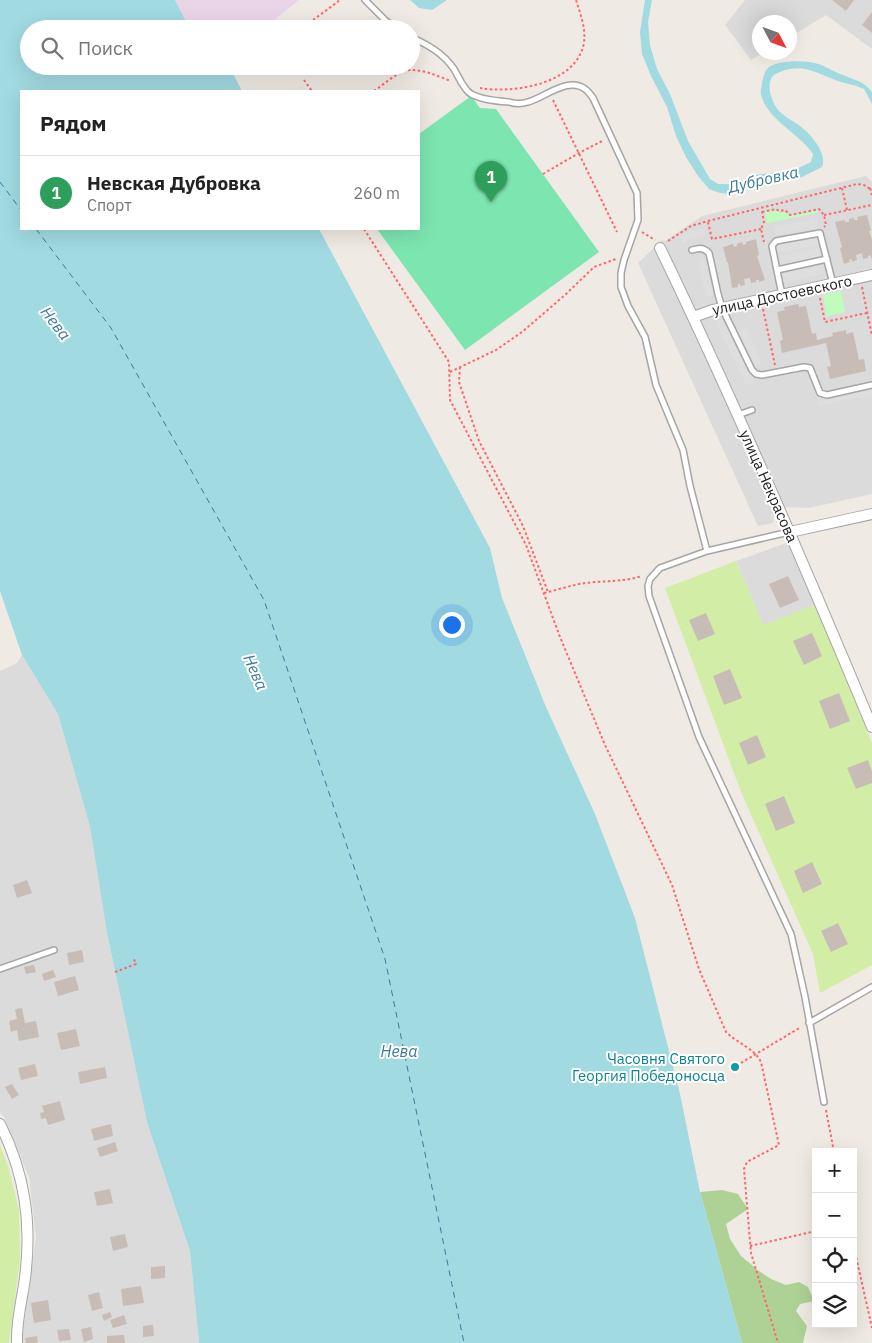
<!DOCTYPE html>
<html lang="ru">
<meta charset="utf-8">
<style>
:root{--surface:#fff;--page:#f2f2f2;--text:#222;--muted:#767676;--line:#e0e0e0;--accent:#cd0018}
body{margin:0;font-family:"IBM Plex Sans",sans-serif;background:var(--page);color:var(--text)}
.controls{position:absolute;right:15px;bottom:15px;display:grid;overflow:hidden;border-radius:0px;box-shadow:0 5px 20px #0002}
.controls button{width:45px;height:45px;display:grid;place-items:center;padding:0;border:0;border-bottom:1px solid var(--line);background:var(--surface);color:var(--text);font:25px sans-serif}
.compass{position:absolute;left:752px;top:15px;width:45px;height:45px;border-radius:50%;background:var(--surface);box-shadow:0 5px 20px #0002;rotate:131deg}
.you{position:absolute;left:451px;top:624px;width:18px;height:18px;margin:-12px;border:4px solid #fff;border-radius:50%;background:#1a73e8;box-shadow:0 0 0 8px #1a73e833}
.badge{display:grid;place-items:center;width:32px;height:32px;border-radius:50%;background:var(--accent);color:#fff;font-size:16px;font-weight:700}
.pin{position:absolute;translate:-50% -41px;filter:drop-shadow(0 1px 2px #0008)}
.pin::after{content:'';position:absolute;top:26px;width:18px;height:15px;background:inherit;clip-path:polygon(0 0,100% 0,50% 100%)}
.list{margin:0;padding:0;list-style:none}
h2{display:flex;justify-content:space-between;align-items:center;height:65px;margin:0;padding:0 20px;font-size:21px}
h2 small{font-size:16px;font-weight:400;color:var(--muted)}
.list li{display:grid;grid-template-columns:32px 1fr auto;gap:15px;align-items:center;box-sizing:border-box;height:75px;padding:0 20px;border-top:1px solid var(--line)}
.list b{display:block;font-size:19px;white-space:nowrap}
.list p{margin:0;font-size:16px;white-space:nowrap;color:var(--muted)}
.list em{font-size:16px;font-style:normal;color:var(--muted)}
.icon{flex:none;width:28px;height:28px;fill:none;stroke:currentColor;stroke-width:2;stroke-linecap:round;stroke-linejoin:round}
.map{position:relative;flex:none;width:872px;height:1343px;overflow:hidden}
.search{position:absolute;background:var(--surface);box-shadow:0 5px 20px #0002;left:20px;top:20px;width:400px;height:55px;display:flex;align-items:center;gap:12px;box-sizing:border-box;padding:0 18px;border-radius:28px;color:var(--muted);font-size:19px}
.panel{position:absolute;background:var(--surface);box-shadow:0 5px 20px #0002;left:20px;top:90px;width:400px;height:140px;border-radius:0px}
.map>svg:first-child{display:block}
</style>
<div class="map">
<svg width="872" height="1343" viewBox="0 0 872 1343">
<rect width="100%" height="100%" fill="#f0eae4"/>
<path fill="#dcdbdb" d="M745 0H872V49L826 15 790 37V22H760V52L763 53 751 60 725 25Z
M866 176 872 182V494L809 508 786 507 774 512 773 523 758 526 638 263 662 240 665 241 702 216Z
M789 542 815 605 763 626 736 561Z
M22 655 58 714 90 827 107 933 147 1122 190 1251 199 1343H21L36 1237 29 1177 4 1117 0 1113V671L17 663Z"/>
<path fill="#ead5e8" d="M175 0H299L263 29H190Z"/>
<path fill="#d2eea6" d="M736 561 763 625 815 605 872 743V965L820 993 813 954 741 792 665 588Z
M0 1145 9 1169 19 1210 20 1260 9 1343H0Z"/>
<path fill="#aed295" d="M722 1190 738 1194 748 1209 726 1224 730 1239 741 1256 759 1271 771 1279 786 1285 799 1282 808 1287 814 1301 800 1304 796 1311 807 1326 803 1343H742L700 1192Z"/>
<path fill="#c0fdbd" d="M776 210 779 213 785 212 790 216 817 210V213L767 223 765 212Z
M841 291 845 312 827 316 823 295Z"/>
<path fill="#7ce5b0" d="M471 96 480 108 496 109 599 252 465 350 377 229H419V134Z"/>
<path fill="#dedede" d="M814 219 816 227 776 235 774 227Z
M704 228 706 235 689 239 682 244 680 236 688 231Z
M817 236 819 245 778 253 776 245Z
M820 248 822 256 781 265 779 256Z
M705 259 713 295 706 297 698 261Z
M824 265 825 273 784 282 782 274Z
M723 319 754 382 747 386 716 323Z
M746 328 762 362 755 366 738 332Z
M872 390V395L818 406 817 402Z"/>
<path fill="#a1dae1" d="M0 0H175L190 29H29V66H229L242 91H21V229H319L490 548 502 598 546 707 595 814 635 918 680 1094 700 1192 742 1343H199L190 1251 147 1122 107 933 90 827 58 714 22 655 0 591Z
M410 0H447L432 10 419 8Z
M645 0H652L648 22 650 45 657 69 670 94 688 141 710 179 718 184H732L743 181 750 176 796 169 811 162 813 154C800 134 766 119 761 94 760 91 762 86 762 83 763 79 764 72 767 69 774 60 804 60 815 63 824 65 834 72 843 75 854 80 864 81 872 92V104L864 89C856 85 847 84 838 81 819 74 802 62 780 72 775 74 771 76 770 82 768 89 772 101 776 107 782 116 792 120 800 126 811 134 828 154 822 167L802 177 761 183 729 194 720 193 709 189 698 176 686 157 676 136 667 107 651 76 642 54 640 32Z"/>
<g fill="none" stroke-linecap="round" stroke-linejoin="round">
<path stroke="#3c789c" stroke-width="1" stroke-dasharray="6 5" stroke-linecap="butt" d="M0 182 21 210
M36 229 111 328 264 600 385 959 464 1343"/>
</g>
<path fill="#c8bcb6" d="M832 0H854L846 11Z
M872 12V33L862 25Z
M760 33V48L753 38Z
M867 215 871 231H869L872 240V259L870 255 868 256V258L863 259 862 253 856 255 857 260 852 262V259L849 260 850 262 844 264 840 248 842 247 835 222 845 220V222H849V219L854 218V220H858L857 217Z
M756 239 759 255 757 256 765 280 759 282V280H756V282L751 283 750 278 744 279 745 285 740 286V284H738V287L732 288 728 262 727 263 723 247 733 244 734 247 737 246V244L742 242 743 245 746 244V242Z
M798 304 799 307 806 306 812 334 816 333 817 340 833 336 832 333 846 330V334L853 332 859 360 864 359 866 371 830 379 827 367 831 366 826 343 782 353 780 341 783 340 777 312 785 310 784 307Z
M788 576 799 600 780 608 769 584Z
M706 613 715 634 698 641 689 620Z
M812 633 822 656 804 665 793 641Z
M730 669 742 698 724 705 713 676Z
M839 693 850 721 830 729 819 701Z
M757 735 766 757 748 765 739 743Z
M868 760 872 771V783L856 789 847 768Z
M784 796 795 823 776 831 765 804Z
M812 862 822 884 803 893 794 871Z
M27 880 32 893 17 898 13 885Z
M838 923 848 944 831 952 821 931Z
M82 950 84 962 69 965 67 953Z
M34 965 36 972 26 974 24 967Z
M53 970 56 977 44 981 42 974Z
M75 976 79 990 58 996 54 982Z
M22 1008 25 1023 36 1021 39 1037 19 1041 17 1030 11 1032 9 1021 17 1019 15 1009Z
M76 1029 80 1046 61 1050 57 1033Z
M35 1064 38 1076 21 1080 18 1068Z
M105 1067 107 1078 80 1084 78 1072Z
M12 1084 19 1095 12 1099 5 1087Z
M60 1101 65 1120 48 1125 46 1118 41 1119 40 1113 44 1112 42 1106Z
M111 1124 113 1136 94 1141 91 1129Z
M115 1142 118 1151 100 1157 97 1148Z
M110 1189 113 1203 97 1206 94 1192Z
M125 1234 128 1247 113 1251 110 1237Z
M165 1266V1278L151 1279V1267Z
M141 1286 144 1303 123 1306 121 1289Z
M99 1292 103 1308 92 1311 88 1295Z
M48 1300 51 1320 34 1323 31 1303Z
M110 1312 112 1317 104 1321 102 1315Z
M124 1315 127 1324 113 1328 110 1320Z
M153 1325 154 1336 143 1337V1326Z
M91 1327 93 1339 84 1342 81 1329Z
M69 1329 71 1340 59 1341 57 1330Z
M124 1335 125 1343H107V1336Z
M37 1336 38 1343H26L25 1338Z"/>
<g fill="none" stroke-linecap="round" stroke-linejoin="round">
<g stroke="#a5a5a5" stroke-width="8">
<path id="lane" d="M365 0 386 21 397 29
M411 37C428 45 443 53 454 69 459 77 463 89 471 94 482 100 497 101 509 102 515 104 522 104 528 102 544 98 568 76 585 89 588 91 591 95 593 98L637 193 638 220 624 260 621 273V287L628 306 645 337 656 385 683 450 690 486 707 551
M692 250C699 248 703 247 709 253L718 294 722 308 752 370 756 374 762 375 804 367 810 368 820 393 827 395 872 385
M777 270 827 259
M782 295 772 246 776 241 820 233 833 284
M738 415 752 410
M789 532 707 551 660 568 650 579 648 586 649 596 699 737 791 934 805 997 824 1102
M0 969 54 950
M809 1023 872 987"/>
</g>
<g stroke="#a5a5a5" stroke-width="12">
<path id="street" d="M660 248C736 405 805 566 872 727
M693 317 713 310 872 275
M790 532 872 514
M0 1124C25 1174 32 1223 25 1278 22 1300 16 1321 17 1343"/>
</g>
<path stroke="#ff6668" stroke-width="2" stroke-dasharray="2.5 2.5" stroke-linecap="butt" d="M301 29 340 0
M304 80 312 91
M480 88C513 94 578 84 584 42 586 28 580 13 576 0
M374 91C383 85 394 75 404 71 419 67 437 76 451 81
M553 100 617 232
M543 174 579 153 604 140
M842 188 847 210
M870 188 872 195
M762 211 764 222 761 229 764 242
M762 212 776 209 779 211 785 210 790 215 819 209 824 215 826 225 824 227
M824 215 872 205
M708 222 712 239 761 229
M364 229 449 362 450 400 526 545 560 637 605 745 672 885 699 969 726 1032C737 1043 754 1048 761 1062L779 1145 747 1162 744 1169 751 1253 778 1343
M642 232 655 240
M668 241 691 226 708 221 857 184 864 185 872 190
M862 287 872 336
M820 298 825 322 867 313
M763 309 775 365
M460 367 459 382 479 441 523 526 548 592
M450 372 496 350 522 332 565 295 594 267 616 259
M544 593C561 589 577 583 595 582 611 581 626 581 642 576
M115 972 136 964 133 957
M741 1063 801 1027
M826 1110 834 1152
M853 1243 872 1328
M750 1246 816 1231"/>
<use href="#lane" stroke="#fff" stroke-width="5"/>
<use href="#street" stroke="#fff" stroke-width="10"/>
</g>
<circle fill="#0f9aa8" stroke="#fff" stroke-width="2" cx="735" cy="1067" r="5"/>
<g text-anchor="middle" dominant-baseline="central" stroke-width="4" stroke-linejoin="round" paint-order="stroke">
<g font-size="15" fill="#1e1e1e" stroke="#fff">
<text transform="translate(782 295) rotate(-12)">улица Достоевского</text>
<text transform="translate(769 486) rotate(66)">улица Некрасова</text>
</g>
<g font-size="15" fill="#0d838f" stroke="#fff" text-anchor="end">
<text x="725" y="1058">Часовня Святого<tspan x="725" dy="17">Георгия Победоносца</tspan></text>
</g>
<g font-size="16" font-style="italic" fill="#3c789c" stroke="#fff">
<text transform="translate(763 179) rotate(-13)">Дубровка</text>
<text transform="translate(56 323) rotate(52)">Нева</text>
<text transform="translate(256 672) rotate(66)">Нева</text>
<text x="399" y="1051">Нева</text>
</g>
</g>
</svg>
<div class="controls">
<button>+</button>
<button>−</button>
<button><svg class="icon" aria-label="locate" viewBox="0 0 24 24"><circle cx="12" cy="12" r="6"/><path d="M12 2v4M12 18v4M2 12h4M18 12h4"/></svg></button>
<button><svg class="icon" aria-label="layers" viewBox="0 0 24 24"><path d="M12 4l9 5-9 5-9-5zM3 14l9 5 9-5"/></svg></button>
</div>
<svg class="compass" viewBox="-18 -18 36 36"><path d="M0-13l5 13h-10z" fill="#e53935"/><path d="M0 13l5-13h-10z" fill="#767676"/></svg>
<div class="you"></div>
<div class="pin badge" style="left:491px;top:202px;background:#2e9e5b">1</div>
<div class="search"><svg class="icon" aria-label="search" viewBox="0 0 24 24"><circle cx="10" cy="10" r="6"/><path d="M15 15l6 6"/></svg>Поиск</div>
<section class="panel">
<h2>Рядом<small></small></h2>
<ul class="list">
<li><span class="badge" style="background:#2e9e5b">1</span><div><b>Невская Дубровка</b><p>Спорт</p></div><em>260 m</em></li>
</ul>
</section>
</div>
